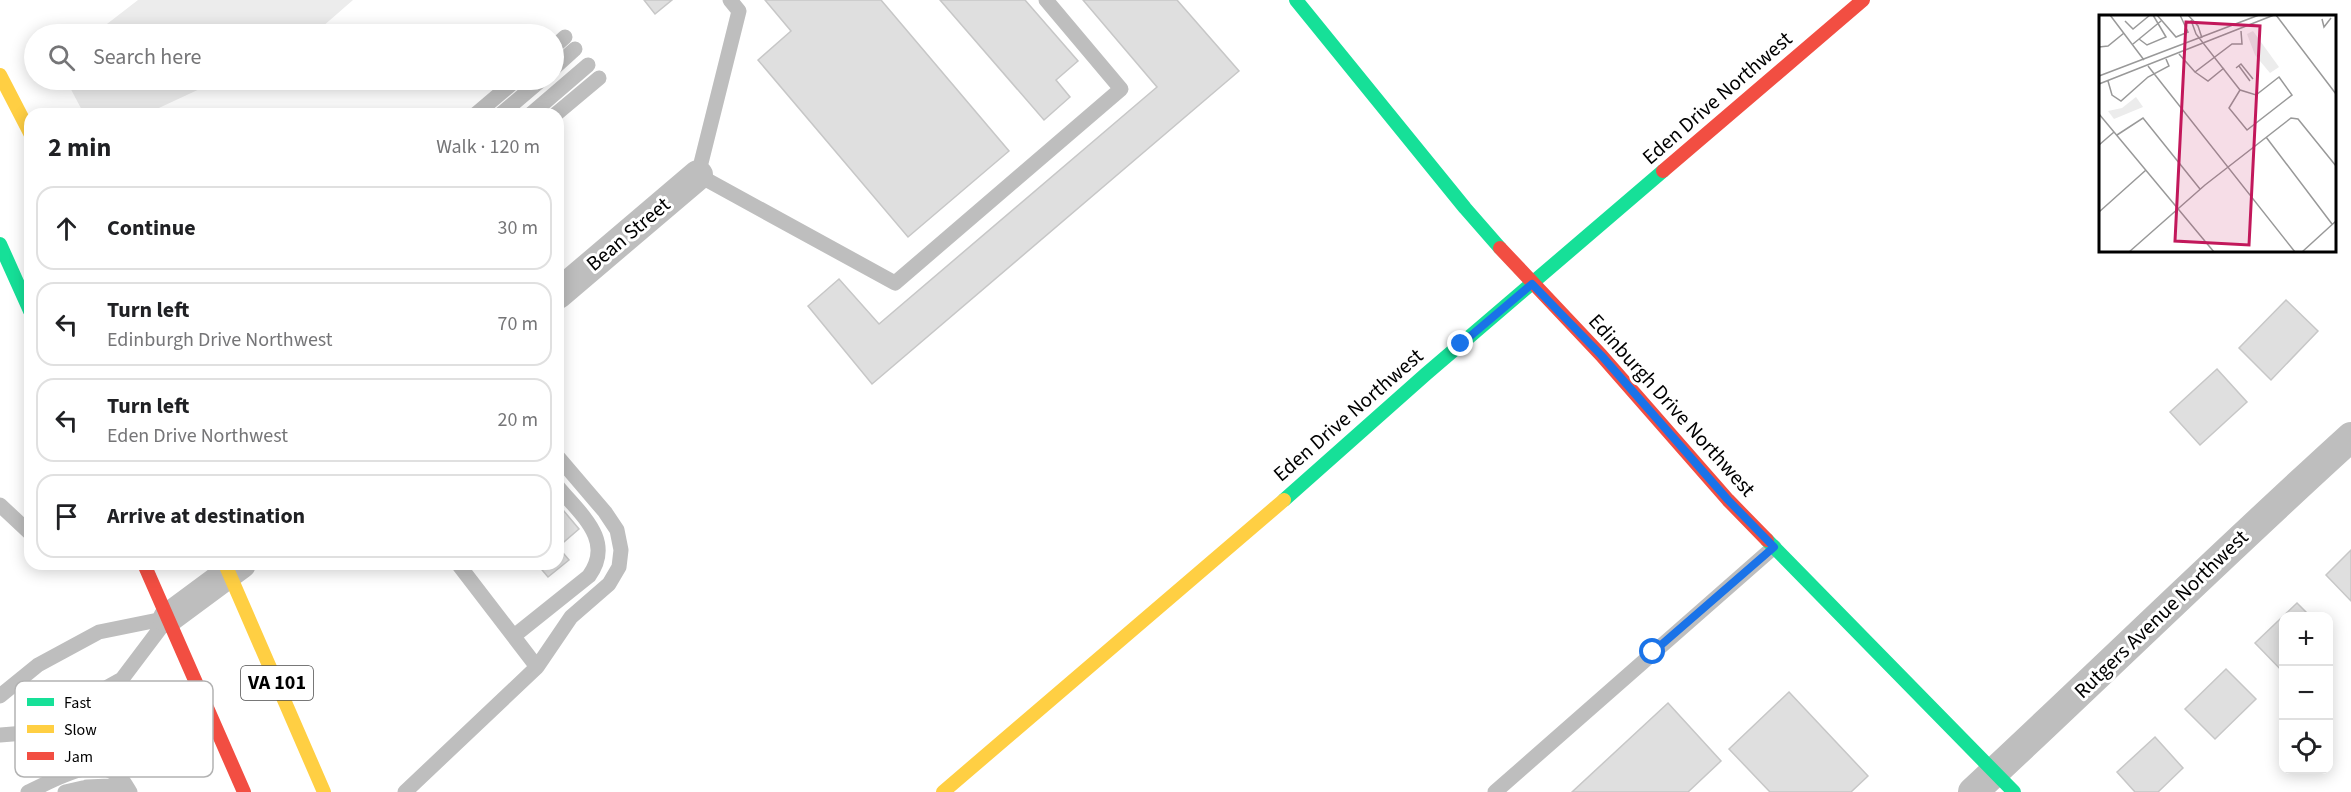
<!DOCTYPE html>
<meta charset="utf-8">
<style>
:root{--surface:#fff;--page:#f2f2f2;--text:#202124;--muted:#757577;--line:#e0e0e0}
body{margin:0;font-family:"Source Sans 3",sans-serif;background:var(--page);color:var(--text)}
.controls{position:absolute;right:18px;bottom:18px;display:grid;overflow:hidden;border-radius:12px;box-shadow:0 3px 15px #0003}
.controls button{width:54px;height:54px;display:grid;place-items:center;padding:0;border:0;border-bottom:2px solid var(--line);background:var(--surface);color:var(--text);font:30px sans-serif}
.stop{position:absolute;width:18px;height:18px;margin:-14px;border:4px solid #1a73e8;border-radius:50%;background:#fff}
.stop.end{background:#1a73e8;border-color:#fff;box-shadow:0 2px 6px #0008}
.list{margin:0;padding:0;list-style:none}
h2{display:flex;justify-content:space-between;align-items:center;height:78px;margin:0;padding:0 24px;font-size:26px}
h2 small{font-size:20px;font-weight:400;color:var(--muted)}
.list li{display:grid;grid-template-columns:39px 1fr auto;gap:18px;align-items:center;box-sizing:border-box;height:84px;margin:0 12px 12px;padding:0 12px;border:2px solid var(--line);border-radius:18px}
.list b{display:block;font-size:22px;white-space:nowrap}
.list p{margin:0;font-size:20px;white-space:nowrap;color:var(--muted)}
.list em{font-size:20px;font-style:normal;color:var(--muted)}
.icon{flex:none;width:33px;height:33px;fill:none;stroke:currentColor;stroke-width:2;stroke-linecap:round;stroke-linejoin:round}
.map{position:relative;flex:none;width:2351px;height:792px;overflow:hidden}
.search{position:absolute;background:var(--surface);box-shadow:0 3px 15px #0003;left:24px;top:24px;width:540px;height:66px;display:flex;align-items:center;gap:15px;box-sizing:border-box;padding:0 21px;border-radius:33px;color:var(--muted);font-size:22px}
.panel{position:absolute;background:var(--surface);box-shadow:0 3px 15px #0003;left:24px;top:108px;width:540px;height:462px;border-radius:18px}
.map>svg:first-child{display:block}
</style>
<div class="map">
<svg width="2351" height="792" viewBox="0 0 2351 792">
<rect width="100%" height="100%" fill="#fff"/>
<path fill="#ececec" d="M138 0H353L314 34H94Z
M66 80H219L146 114H84Z"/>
<path fill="#dfdfdf" stroke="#c7c7c7" stroke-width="1.5" d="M644 0H672L655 14Z
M644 0H672L655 14Z
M765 0H881L1009 151 908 237 758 60 791 31Z
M765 0H881L1009 151 908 237 758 60 791 31Z
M940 0H1025L1078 61 1056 80 1070 97 1044 120Z
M940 0H1025L1078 61 1056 80 1070 97 1044 120Z
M1083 0H1177L1239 71 872 384 808 306 839 279 879 324 1157 87Z
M1083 0H1177L1239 71 872 384 808 306 839 279 879 324 1157 87Z
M2286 300 2318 331 2271 380 2239 348Z
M2217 369 2247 402 2200 445 2170 412Z
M558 504 579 529 558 547Z
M558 547 569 560 548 577 537 564H558Z
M2351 550V601L2326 575Z
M2297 603 2310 616H2284V673L2255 643Z
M2226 669 2256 699 2215 739 2185 709Z
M1789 692 1868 776 1851 792H1770L1729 749Z
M1668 703 1721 761 1688 792H1572Z
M2155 737 2183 768 2158 792H2135L2117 772Z"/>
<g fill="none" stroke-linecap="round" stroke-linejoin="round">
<path stroke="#bebebe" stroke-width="15" d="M730 0 739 11 698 175 895 283 1121 89 1046 0
M554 47 565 37
M554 68 575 49
M476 114 516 80
M501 114 541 80
M531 114 588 65
M556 114 599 78
M0 505 30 533
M514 636 589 576C615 540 580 514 558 487
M537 667 571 617 609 584 619 567 621 550 617 530 605 512 558 457
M0 696 38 665 99 632 168 618
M0 735 25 733 122 679 168 618
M28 792C53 781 92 755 119 776 123 780 127 787 130 792
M65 792 87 787
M85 792 87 787 110 786 130 792
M405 792 537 667 458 564
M1495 792 1774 547"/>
<path stroke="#bebebe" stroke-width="30" d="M558 294 698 175
M168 618 241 564
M1973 792C2100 674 2223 553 2351 437"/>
<path stroke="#16e098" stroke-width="14" d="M1296 0 1465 208 1500 248
M0 244 30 311
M1284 500 1426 374 1663 171
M1767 540 2014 792"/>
<path stroke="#ffcf43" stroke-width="14" d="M0 75 30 133
M225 564 324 792
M943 792 1284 500"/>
<path stroke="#f24e42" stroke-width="14" d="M1663 171 1863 0
M1500 248 1601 355 1728 500 1767 540
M144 564 244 792"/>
</g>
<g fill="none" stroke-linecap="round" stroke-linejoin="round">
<path stroke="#1a73e8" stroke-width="8" d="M1461 344 1532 284 1601 355 1728 500 1774 547 1653 652"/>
</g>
<g text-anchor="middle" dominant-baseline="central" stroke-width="6" stroke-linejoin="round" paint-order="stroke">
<rect fill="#fff" stroke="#4c4c4c" stroke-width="1.5" x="241" y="666" width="72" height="34" rx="4.5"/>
<g font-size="20" font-weight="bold" fill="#000">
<text x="277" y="683">VA 101</text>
</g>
<g font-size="21" fill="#000" stroke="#fff">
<text transform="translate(1717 98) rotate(-41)">Eden Drive Northwest</text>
<text transform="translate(628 234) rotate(-40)">Bean Street</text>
<text transform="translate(1672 405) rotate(48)">Edinburgh Drive Northwest</text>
<text transform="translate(1348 415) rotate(-41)">Eden Drive Northwest</text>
<text transform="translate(2161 614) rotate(-44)">Rutgers Avenue Northwest</text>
</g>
</g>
<g transform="translate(2099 15)">
<rect width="237" height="237" fill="#fff"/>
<path d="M154 16 180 52 171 58 156 40 148 19ZM37 82 44 92 15 104 9 96 23 93Z" fill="#ececec"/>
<path fill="none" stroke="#999" stroke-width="1.5" d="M11 0 45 45M58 0 77 22 89 17 81 0M89 0 99 11 103 23M177 0 237 79M223 4 225 12 232 3M92 5 97 19 141 75M26 6 34 14 51 0M40 24 48 30 67 22 54 0M34 29 62 6M0 32 9 31 25 18M80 39 96 57 133 29H143L142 16M49 51 196 237M140 51 151 66M137 53 142 49 154 64M96 57 109 66 125 53M0 61 160 0M180 62 193 80 148 115 130 93 141 75 157 80ZM9 66 13 80 22 86 49 62 70 51 67 44M0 69 175 0M0 99 115 237M18 120 44 103 101 174M167 122 233 209M0 130 15 117M0 197 47 155M30 237 106 170 192 103 199 104 237 151M203 237 237 206"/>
<path fill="#c2185b" fill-opacity="0.15" stroke="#c2185b" stroke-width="3" d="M87 7 161 11 150 230 76 226Z"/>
<rect width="237" height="237" fill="none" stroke="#000" stroke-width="3"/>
</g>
<rect x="15" y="681" width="198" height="96" rx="9" fill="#fff" stroke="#b2b2b2" stroke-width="1.5"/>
<rect x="27" y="698" width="27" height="8" fill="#16e098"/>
<rect x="27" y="725" width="27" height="8" fill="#ffcf43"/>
<rect x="27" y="752" width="27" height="8" fill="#f24e42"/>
<g font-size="16" fill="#000">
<text x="64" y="708">Fast</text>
<text x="64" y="735">Slow</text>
<text x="64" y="762">Jam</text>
</g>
</svg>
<div class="controls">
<button>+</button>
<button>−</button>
<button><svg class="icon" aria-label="locate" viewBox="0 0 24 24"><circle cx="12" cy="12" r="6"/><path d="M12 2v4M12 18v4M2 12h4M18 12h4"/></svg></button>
</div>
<div class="stop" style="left:1653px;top:652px"></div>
<div class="stop end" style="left:1461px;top:344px"></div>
<div class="search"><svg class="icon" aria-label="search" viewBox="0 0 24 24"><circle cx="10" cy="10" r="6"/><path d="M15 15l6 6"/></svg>Search here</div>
<section class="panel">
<h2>2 min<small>Walk · 120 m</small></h2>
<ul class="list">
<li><svg class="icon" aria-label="ahead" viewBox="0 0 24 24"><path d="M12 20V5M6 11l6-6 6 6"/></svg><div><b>Continue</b></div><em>30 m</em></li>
<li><svg class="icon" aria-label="left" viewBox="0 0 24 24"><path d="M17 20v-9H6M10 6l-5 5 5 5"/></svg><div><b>Turn left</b><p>Edinburgh Drive Northwest</p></div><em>70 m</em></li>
<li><svg class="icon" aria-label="left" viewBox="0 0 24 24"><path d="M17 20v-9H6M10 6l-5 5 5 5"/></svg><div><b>Turn left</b><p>Eden Drive Northwest</p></div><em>20 m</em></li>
<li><svg class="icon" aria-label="arrive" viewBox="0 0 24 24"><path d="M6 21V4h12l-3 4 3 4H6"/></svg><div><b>Arrive at destination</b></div></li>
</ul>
</section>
</div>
